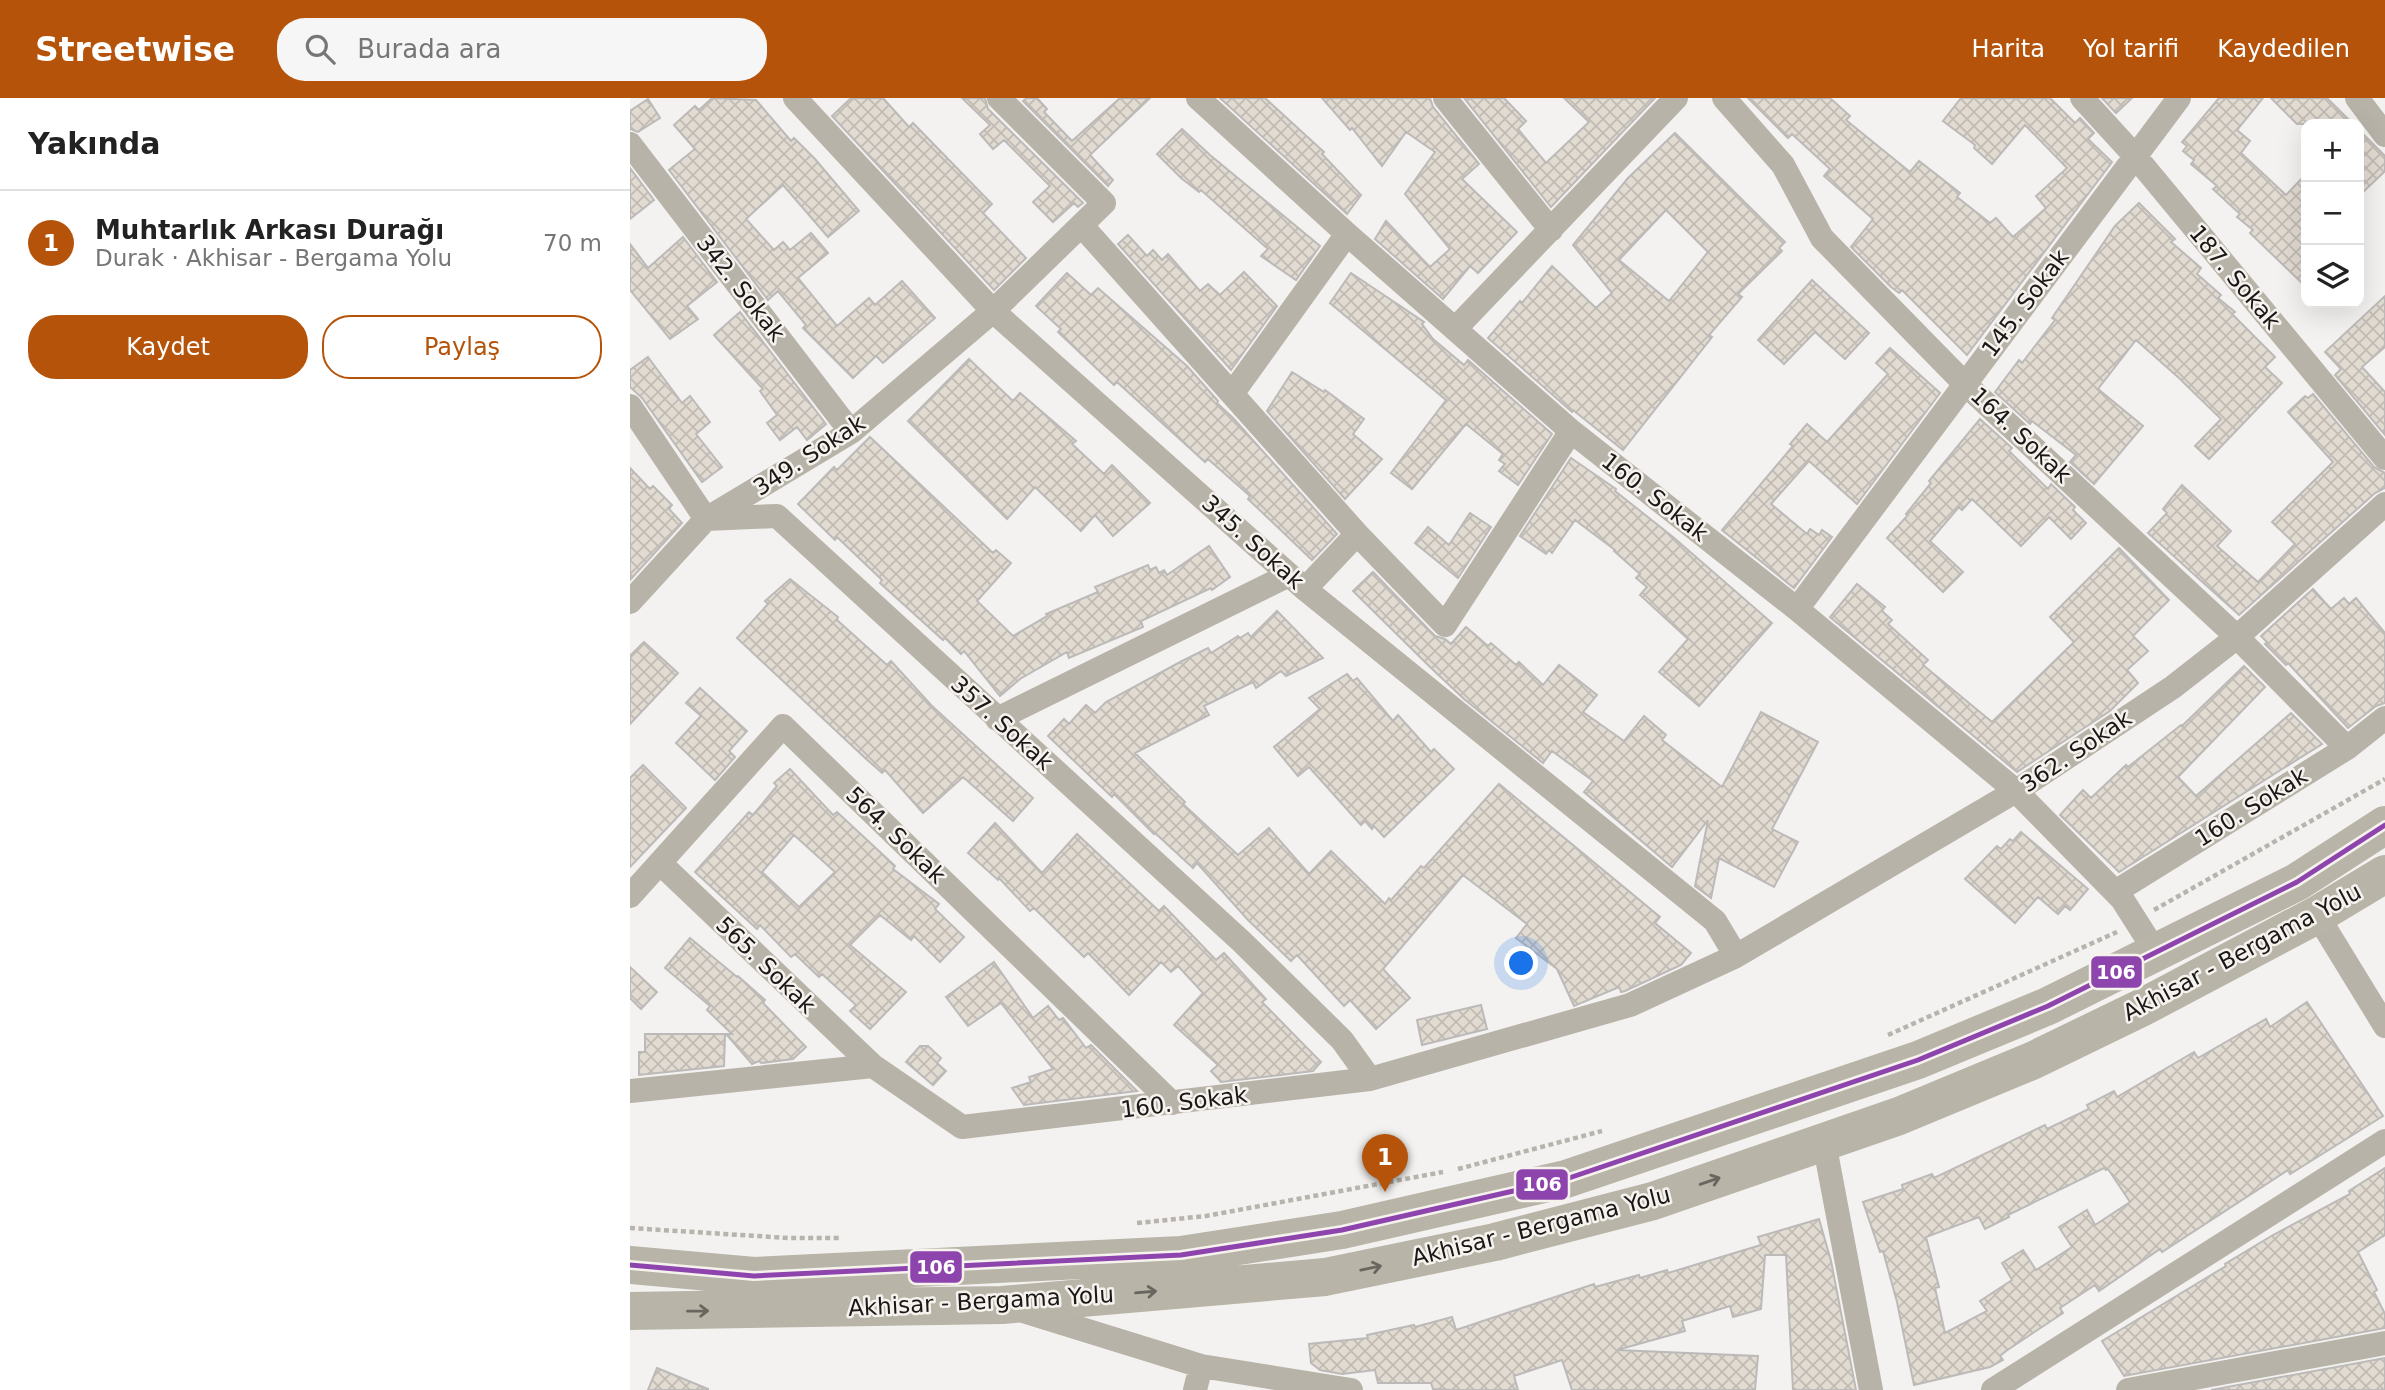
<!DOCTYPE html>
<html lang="tr">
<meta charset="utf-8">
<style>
:root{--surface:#fff;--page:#f6f6f6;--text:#222;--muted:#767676;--line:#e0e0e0;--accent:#b45309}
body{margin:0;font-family:"DejaVu Sans",sans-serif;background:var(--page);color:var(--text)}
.controls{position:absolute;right:21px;top:21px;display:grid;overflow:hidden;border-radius:14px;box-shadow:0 7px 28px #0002}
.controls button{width:63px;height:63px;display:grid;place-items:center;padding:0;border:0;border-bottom:2px solid var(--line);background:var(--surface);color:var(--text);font:35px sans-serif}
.you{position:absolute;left:892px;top:866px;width:24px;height:24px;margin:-18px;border:5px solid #fff;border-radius:50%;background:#1a73e8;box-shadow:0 0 0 10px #1a73e833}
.badge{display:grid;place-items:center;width:46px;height:46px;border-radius:50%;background:var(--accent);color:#fff;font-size:23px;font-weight:700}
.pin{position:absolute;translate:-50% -58px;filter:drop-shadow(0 2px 4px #0008)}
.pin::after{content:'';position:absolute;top:37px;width:24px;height:21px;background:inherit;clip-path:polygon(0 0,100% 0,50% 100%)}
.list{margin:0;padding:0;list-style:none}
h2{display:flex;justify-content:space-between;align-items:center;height:91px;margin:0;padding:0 28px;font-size:30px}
h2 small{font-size:23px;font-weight:400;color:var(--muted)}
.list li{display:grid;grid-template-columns:46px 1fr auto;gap:21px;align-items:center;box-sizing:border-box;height:105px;padding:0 28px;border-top:2px solid var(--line)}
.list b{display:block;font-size:26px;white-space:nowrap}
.list p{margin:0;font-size:23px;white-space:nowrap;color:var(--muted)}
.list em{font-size:23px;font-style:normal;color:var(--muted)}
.actions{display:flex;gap:14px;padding:21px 28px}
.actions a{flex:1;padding:16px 0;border:2px solid var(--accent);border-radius:28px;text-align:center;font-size:24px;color:var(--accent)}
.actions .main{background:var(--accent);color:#fff}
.icon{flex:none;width:38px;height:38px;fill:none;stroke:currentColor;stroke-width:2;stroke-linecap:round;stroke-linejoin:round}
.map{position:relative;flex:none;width:1755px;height:1292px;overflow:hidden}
header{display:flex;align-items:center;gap:42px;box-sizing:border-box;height:98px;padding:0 35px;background:var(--accent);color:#fff}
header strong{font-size:33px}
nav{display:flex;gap:38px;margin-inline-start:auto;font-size:24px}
.search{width:490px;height:63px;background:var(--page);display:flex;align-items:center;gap:18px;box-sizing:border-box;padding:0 24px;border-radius:28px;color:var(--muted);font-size:26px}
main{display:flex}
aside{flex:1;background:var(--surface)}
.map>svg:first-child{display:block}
</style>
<header>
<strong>Streetwise</strong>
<div class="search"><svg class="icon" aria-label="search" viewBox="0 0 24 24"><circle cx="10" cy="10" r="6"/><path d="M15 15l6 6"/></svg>Burada ara</div>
<nav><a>Harita</a><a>Yol tarifi</a><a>Kaydedilen</a></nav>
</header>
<main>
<aside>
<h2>Yakında<small></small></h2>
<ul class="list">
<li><span class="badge">1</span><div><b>Muhtarlık Arkası Durağı</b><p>Durak · Akhisar - Bergama Yolu</p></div><em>70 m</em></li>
</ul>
<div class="actions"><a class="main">Kaydet</a><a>Paylaş</a></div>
</aside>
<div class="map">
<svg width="1755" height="1292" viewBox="0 0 1755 1292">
<defs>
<pattern id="building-cross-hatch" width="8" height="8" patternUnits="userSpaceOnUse" patternTransform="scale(1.75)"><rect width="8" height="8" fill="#e2dbd2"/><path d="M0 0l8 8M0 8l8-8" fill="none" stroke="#c1bbb4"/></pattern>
</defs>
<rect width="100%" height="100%" fill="#f4f2f0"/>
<path fill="url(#building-cross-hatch)" stroke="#bcbab8" stroke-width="2" fill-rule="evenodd" d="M82 0 126 2 161 43 164 40 185 61 229 113 198 139 153 87 116 121 144 152 153 144 160 152 181 135 198 155 168 180 207 228 239 200 245 207 272 183 305 220 253 265 246 258 223 280 173 230 176 227 148 193 138 202 39 72 65 51 44 27 65 8 69 12Z
M221 0H253L279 29 283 25 362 106 353 115 396 160 364 192 202 18Z
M332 0H355L358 11 453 105 448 109 444 105 423 124 403 104 420 88 374 42 363 51 350 36 360 27Z
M397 0H407L417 11 414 14 442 43 490 0H520L460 57 483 82 478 88 393 3Z
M590 0H635L694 54 692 56 731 97 717 116Z
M692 0H800L803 9 849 66 832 81 887 134 848 175 840 168 813 201 745 141 756 123 800 169 820 151 775 96 805 54 776 34 752 68 722 30 720 32Z
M834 0H874L896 23 888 31 916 65 959 24 934 0H1025L921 109Z
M1118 0H1200L1220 18 1216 22 1280 74 1289 63 1330 95 1327 99 1360 125 1366 120 1383 139 1416 110 1406 98 1437 70 1395 27 1362 66 1344 50 1345 47 1313 23 1331 0H1420L1445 25 1450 20 1464 35 1458 41 1482 64 1337 257 1272 192 1269 195 1261 189 1221 149 1243 121 1194 78 1200 71 1162 36 1158 40Z
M1472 0H1502L1486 15Z
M1589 0H1633L1607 32 1620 43 1611 55 1656 97 1676 76V189L1620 135 1623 132 1607 119 1610 116 1583 91 1587 88 1561 66 1564 62 1553 53 1557 48 1552 44Z
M1641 0H1697L1723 26H1667Z
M18 1 30 20 8 34 0 31V13Z
M552 31 580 57 690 148 666 182 631 158 638 151 571 92 569 94 551 80 527 56Z
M1729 32 1755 58V73L1729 98Z
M1045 35 1155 144 1149 150 1152 153 1108 196 1112 199 1079 237 1082 239 993 352 943 312 942 314 858 240 890 203 892 205 922 168 966 210 982 195 943 147 998 80ZM1036 112 1078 154 1039 203 989 162Z
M0 70 24 102 0 121Z
M1509 105 1545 141 1541 144 1571 170 1567 176 1591 197 1588 200 1605 214 1602 216 1645 259 1635 269 1652 285 1579 361 1565 348 1591 321 1549 280 1506 242 1468 291 1513 328 1464 386 1440 364 1446 357 1402 323 1400 326 1365 294 1389 262 1392 265 1425 222 1422 220 1485 128Z
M498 137 517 158 523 152 532 162 538 156 570 193 578 186 590 197 614 174 647 208 601 272 488 146Z
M53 139 87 184 57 208 68 221 40 241 0 192V146L18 170Z
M437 175 461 197 468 190 557 268 588 303 587 305 604 321 707 436 682 462 618 401 620 398 578 361 575 364 487 284 484 287 428 234 431 231 406 208Z
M721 175 794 224 792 226 803 241 834 267 838 262 922 336 888 387 869 373 875 366 869 362 873 356 836 326 782 391 761 375 816 302 700 205Z
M1182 182 1239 235 1215 261 1185 234 1154 266 1128 242Z
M1755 198V249L1732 269 1755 294V337L1705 277 1711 271 1695 254Z
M110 214 196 326 177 342 167 329 150 342 137 325 147 317 130 293 133 291 84 237Z
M1260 250 1310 295 1227 406 1179 363 1141 406 1177 436 1180 431 1189 437 1192 432 1202 439 1164 490 1092 432 1163 348 1160 346 1177 326 1197 344 1258 276 1246 265Z
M18 259 52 305 60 298 80 324 66 336 92 369 72 384 12 300 0 289V272Z
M339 261 383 303 390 295 446 343 442 346 474 376 482 367 520 405 483 438 465 417 451 433 405 389 377 421 278 323Z
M662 274 694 294 695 292 734 321 723 336 752 361 715 401 637 313Z
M1683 296 1744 369 1755 375V390L1745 395 1609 517 1518 435 1537 415 1533 411 1552 387 1601 433 1587 448 1628 484 1665 446 1642 424 1703 364 1658 314 1675 298 1678 300Z
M1350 321 1382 350 1379 353 1418 391 1421 386 1445 409 1443 412 1456 425 1441 441 1419 419 1391 448 1342 401 1332 412 1329 409 1300 443 1333 474 1313 494 1257 440 1278 417 1276 416 1301 385 1299 383Z
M240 339 363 455 366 452 381 465 347 503 383 538 417 518 416 516 468 494 465 489 518 467 520 472 526 469 529 475 534 472 537 477 579 448 600 479 582 492 581 490 511 523 513 529 439 560 437 554 390 581 370 598 334 553 331 556 315 540 313 542 250 485 252 482 207 439 205 442 168 406 204 369 207 372Z
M941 360 986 391 985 393 1043 439 1142 525 1069 608 1029 574 1058 541 1010 497 1017 489 1006 480 1010 476 984 453 985 452 945 422 922 455 919 452 916 456 890 438Z
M0 370 20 391 23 388 42 407 39 411 52 425 0 482Z
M840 415 861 429 828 480 785 445 798 429 819 447Z
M1489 450 1539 502 1503 538 1518 553 1497 572 1508 585 1480 613 1387 674 1200 519 1227 486 1255 509 1252 513 1262 522 1258 526 1298 562 1293 567 1362 624 1444 544 1420 519Z
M743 474 805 538 815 541 821 546 836 529 858 548 861 545 886 567 889 564 913 587 929 567 967 597 953 614 994 643 1014 618 1036 637 1032 642 1092 689 1131 614 1188 644 1142 731 1168 744 1144 789 1089 760 1081 800 1065 788 1078 722 1042 769 954 694 963 683 922 653 913 665 834 601 800 569 723 493Z
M160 481 208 519 207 522 257 567 261 563 302 608 403 700 383 723 333 679 293 715 255 672 252 675 234 659 107 540 138 506 135 503Z
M1683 491 1701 511 1714 500 1719 506 1726 500 1755 535V605L1746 608 1718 630 1658 565 1656 567 1635 546 1637 544 1631 538Z
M647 513 693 560 656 578 651 573 626 590 623 584 574 608 579 617 505 655 555 704 553 706 608 757 639 730 679 776 701 753 755 806 759 800 761 802 791 768 794 770 869 686 1030 819 1025 825 1061 855 1051 867 995 893 991 894 989 889 944 908 927 871 886 840 897 826 833 777 753 871 780 900 746 931 720 902 714 908 667 857 661 863 618 822 567 765 563 770 525 735 524 736 484 696 482 699 418 638 434 621 439 626 456 607 465 615 476 604 552 563 578 550 581 555 608 538 610 540 618 535 621 539Z
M14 544 48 575 0 626V558Z
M1614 568 1635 589 1548 679 1566 698 1661 615 1692 646 1489 774 1430 717 1453 692 1461 700 1496 667 1498 669 1551 627 1552 628Z
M717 576 723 583 727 580 763 623 768 617 801 654 804 651 824 671 754 739 744 728 742 731 735 723 731 727 679 669 668 678 644 649 690 611 679 600Z
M70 590 117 633 99 653 105 659 85 682 46 645 71 618 56 605Z
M13 667 56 710 0 769V680Z
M160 671 203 717 207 714 265 768 263 771 309 806 305 811 334 839 310 864 284 838 281 842 250 817 220 847 276 894 240 931 220 913 226 907 192 876 189 879 165 856 161 859 130 827 127 831 65 774 119 714 123 717 147 688 144 685ZM164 737 205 774 169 809 132 774Z
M365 725 412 775 447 736 529 813 534 808 586 862 594 855 636 901 632 904 691 964 683 973 591 984 581 973 588 967 544 927 573 895 548 868 541 874 531 864 499 897 458 855 454 859 404 810 400 813 369 780 368 782 338 755Z
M1391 734 1458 791 1440 812 1435 808 1428 816 1408 799 1385 825 1335 781 1367 748 1371 751 1380 741 1383 743Z
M60 840 107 879 108 878 135 902 133 905 176 949 163 961 131 965 129 963 122 966 96 936H102L77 912 80 908 35 870Z
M364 864 403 920 418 908 429 922 433 920 456 950 461 947 507 993 394 1007 382 990 401 984 399 979 423 971 371 905 338 928 316 899Z
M0 869 27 894 11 911 0 900Z
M1677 904 1753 1018 1660 1076 1658 1072 1532 1154 1530 1151 1469 1193 1465 1187 1430 1210 1433 1215 1376 1253 1370 1258 1373 1262 1360 1269 1284 1287 1267 1204 1253 1153 1250 1154 1233 1104 1273 1091 1272 1087 1302 1076 1304 1080 1415 1027 1417 1031 1459 1011 1457 1007 1484 993 1487 999 1564 954 1568 960 1636 921 1640 929ZM1474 1070 1476 1072 1478 1071 1500 1104 1465 1127 1457 1112 1429 1129 1442 1149 1406 1172 1393 1152 1372 1165 1382 1182 1350 1203 1357 1213 1315 1235 1305 1190 1309 1189 1296 1139 1349 1119 1355 1131 1379 1119 1378 1117Z
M851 907 857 931 792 947 787 922Z
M15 936H95L94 968 9 977V954H15Z
M290 948H298L311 960 307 965 316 973 303 987 276 964Z
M1755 1070V1137L1728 1154 1747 1192 1744 1194 1755 1216V1230L1494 1278 1472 1243 1596 1168 1595 1166 1643 1137 1720 1096 1719 1093Z
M1189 1121 1201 1163 1226 1292H1163L1156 1157H1135L1131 1211 1103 1219 1100 1208 1052 1223 1055 1233 987 1252 1128 1258 1125 1292H942L932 1262 884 1278 888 1292H823L803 1291 801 1285H748L745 1272 712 1276 690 1272 681 1265 679 1246 738 1240 737 1237 784 1227 785 1229 822 1219 826 1232 964 1186 965 1189 1009 1177 1010 1180 1037 1172 1038 1175 1131 1147 1128 1139Z
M1755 1260V1292H1581Z
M27 1270 78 1291V1292H18Z"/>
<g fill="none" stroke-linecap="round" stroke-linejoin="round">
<path stroke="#b7b3ad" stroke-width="4.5" stroke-dasharray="5 3.5" stroke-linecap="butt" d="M1524 812 1755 681
M1258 937 1487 834
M828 1071 972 1033
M507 1125 576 1118 813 1074
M0 1130 158 1140H212"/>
<path stroke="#b8b3a8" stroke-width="24" d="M165 0 363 213 675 491 1085 823 1106 858
M568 0 717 136 941 333 1167 511 1386 693 1492 801 1525 853
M815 0 921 132
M1094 0 1153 67 1192 140 1335 286 1607 539 1717 650
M1452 0 1505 58 1755 360
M1727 0 1755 37
M0 46 221 334
M452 128 727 436 815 527 941 333
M826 230 1046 0
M602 296 717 136
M0 308 76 421 147 418 611 843 712 942 740 981
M675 491 727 436
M0 504 76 421 221 334 363 213 474 105 369 0
M1167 511 1549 0
M367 621 659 477
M30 765 243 968
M1485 794 1717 650 1755 620
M0 798 153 628 542 1005
M1687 817 1755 928
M0 993 243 968 332 1029 740 981 1000 907 1106 858 1386 693 1543 589 1607 539 1755 406
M1194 1044 1241 1292
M390 1212 571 1268 721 1292
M565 1292 571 1268
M1363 1292 1755 1043
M1498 1292 1755 1245"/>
<path stroke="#b8b4a7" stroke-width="38" d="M0 1167 124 1178 551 1157 712 1132 936 1081 1288 962 1418 908 1667 784 1755 727
M0 1213 372 1207 695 1179 865 1144 1023 1103 1269 1018 1404 962 1511 910 1687 817 1755 776"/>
<g stroke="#f6f2ee" stroke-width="10">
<path id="bus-1" d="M0 1167 124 1178 551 1157 712 1132 936 1081 1288 962 1418 908 1667 784 1755 727"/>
</g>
<use href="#bus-1" stroke="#8e44ad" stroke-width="5"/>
</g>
<defs><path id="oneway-shaft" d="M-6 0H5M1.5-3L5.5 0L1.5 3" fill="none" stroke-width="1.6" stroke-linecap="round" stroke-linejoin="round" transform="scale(1.75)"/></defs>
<g stroke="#68665f">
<use href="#oneway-shaft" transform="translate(1080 1083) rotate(-19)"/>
<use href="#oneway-shaft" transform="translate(741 1170) rotate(-12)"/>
<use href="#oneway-shaft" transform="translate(516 1194) rotate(-5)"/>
<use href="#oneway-shaft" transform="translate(68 1213) rotate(-1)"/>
</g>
<g text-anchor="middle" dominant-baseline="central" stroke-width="5" stroke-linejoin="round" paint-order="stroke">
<g font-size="23" fill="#191817" stroke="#f6f2ee">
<text transform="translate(1605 179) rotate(50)">187. Sokak</text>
<text transform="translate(111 190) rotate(52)">342. Sokak</text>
<text transform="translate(1395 205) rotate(-53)">145. Sokak</text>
<text transform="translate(1391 337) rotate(43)">164. Sokak</text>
<text transform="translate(179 357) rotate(-33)">349. Sokak</text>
<text transform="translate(1025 399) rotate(38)">160. Sokak</text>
<text transform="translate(623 444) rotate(42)">345. Sokak</text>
<text transform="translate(372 625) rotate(42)">357. Sokak</text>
<text transform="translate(1446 653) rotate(-34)">362. Sokak</text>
<text transform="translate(1621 709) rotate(-32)">160. Sokak</text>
<text transform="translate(266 737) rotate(44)">564. Sokak</text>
<text transform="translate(1612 854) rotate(-28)">Akhisar - Bergama Yolu</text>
<text transform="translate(136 867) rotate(44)">565. Sokak</text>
<text transform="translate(554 1004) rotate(-7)">160. Sokak</text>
<text transform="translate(911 1128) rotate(-14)">Akhisar - Bergama Yolu</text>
<text transform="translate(351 1203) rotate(-3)">Akhisar - Bergama Yolu</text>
</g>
</g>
<g stroke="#f6f2ee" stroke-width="2.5">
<rect x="1460" y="857" width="53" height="34" rx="7" fill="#8e44ad"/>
<rect x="885" y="1070" width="54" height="33" rx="7" fill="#8e44ad"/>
<rect x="279" y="1152" width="54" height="34" rx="7" fill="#8e44ad"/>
</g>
<g font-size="19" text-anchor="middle" font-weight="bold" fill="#fff">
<text x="1486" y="881">106</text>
<text x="912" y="1093">106</text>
<text x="306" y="1176">106</text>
</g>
</svg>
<div class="controls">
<button>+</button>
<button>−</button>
<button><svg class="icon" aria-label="layers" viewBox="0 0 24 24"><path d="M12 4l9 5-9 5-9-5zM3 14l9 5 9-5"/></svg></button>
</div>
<div class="you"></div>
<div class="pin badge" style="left:755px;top:1094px">1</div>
</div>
</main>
